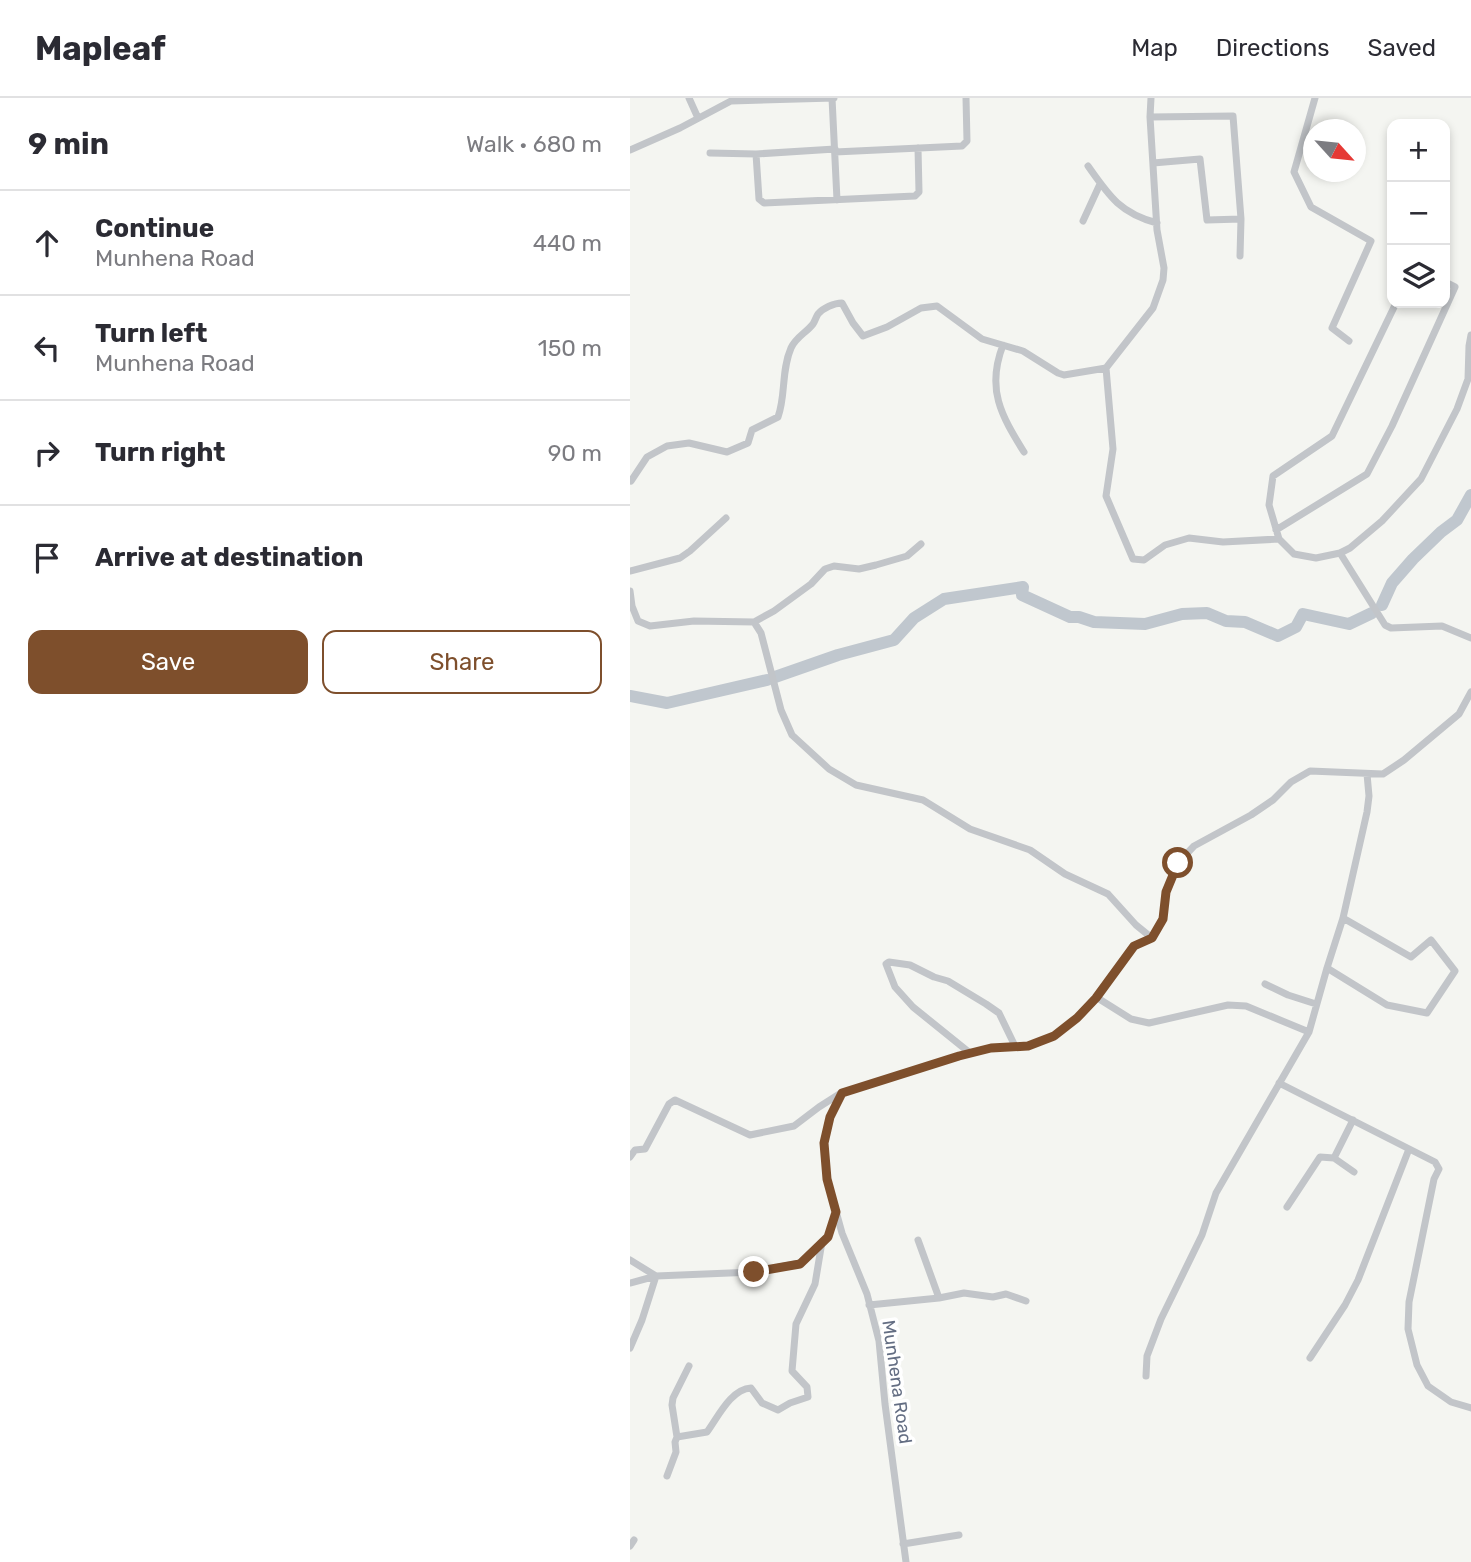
<!DOCTYPE html>
<meta charset="utf-8">
<style>
:root{--surface:#fff;--page:#f2f2f3;--text:#2b2b33;--muted:#7c7c81;--line:#e1e1e2;--accent:#7e4f2c}
body{margin:0;font-family:Rubik,sans-serif;background:var(--page);color:var(--text)}
.controls{position:absolute;right:21px;top:21px;display:grid;overflow:hidden;border-radius:14px;box-shadow:0 4px 10px #0003}
.controls button{width:63px;height:63px;display:grid;place-items:center;padding:0;border:0;border-bottom:2px solid var(--line);background:var(--surface);color:var(--text);font:35px sans-serif}
.compass{position:absolute;left:673px;top:21px;width:63px;height:63px;border-radius:50%;background:var(--surface);box-shadow:0 4px 10px #0003;rotate:117deg}
.stop{position:absolute;width:21px;height:21px;margin:-16px;border:5px solid #7e4f2c;border-radius:50%;background:#fff}
.stop.end{background:#7e4f2c;border-color:#fff;box-shadow:0 2px 7px #0008}
.list{margin:0;padding:0;list-style:none}
h2{display:flex;justify-content:space-between;align-items:center;height:91px;margin:0;padding:0 28px;font-size:30px}
h2 small{font-size:23px;font-weight:400;color:var(--muted)}
.list li{display:grid;grid-template-columns:46px 1fr auto;gap:21px;align-items:center;box-sizing:border-box;height:105px;padding:0 28px;border-top:2px solid var(--line)}
.list b{display:block;font-size:26px;white-space:nowrap}
.list p{margin:0;font-size:23px;white-space:nowrap;color:var(--muted)}
.list em{font-size:23px;font-style:normal;color:var(--muted)}
.actions{display:flex;gap:14px;padding:21px 28px}
.actions a{flex:1;padding:16px 0;border:2px solid var(--accent);border-radius:14px;text-align:center;font-size:24px;color:var(--accent)}
.actions .main{background:var(--accent);color:#fff}
.icon{flex:none;width:38px;height:38px;fill:none;stroke:currentColor;stroke-width:2;stroke-linecap:round;stroke-linejoin:round}
.map{position:relative;flex:none;width:841px;height:1464px;overflow:hidden}
header{display:flex;align-items:center;gap:42px;box-sizing:border-box;height:98px;padding:0 35px;background:var(--surface);border-bottom:2px solid var(--line)}
header strong{font-size:33px}
nav{display:flex;gap:38px;margin-inline-start:auto;font-size:24px}
main{display:flex}
aside{flex:1;background:var(--surface)}
.map>svg:first-child{display:block}
</style>
<header>
<strong>Mapleaf</strong>
<nav><a>Map</a><a>Directions</a><a>Saved</a></nav>
</header>
<main>
<aside>
<h2>9 min<small>Walk · 680 m</small></h2>
<ul class="list">
<li><svg class="icon" aria-label="ahead" viewBox="0 0 24 24"><path d="M12 20V5M6 11l6-6 6 6"/></svg><div><b>Continue</b><p>Munhena Road</p></div><em>440 m</em></li>
<li><svg class="icon" aria-label="left" viewBox="0 0 24 24"><path d="M17 20v-9H6M10 6l-5 5 5 5"/></svg><div><b>Turn left</b><p>Munhena Road</p></div><em>150 m</em></li>
<li><svg class="icon" aria-label="right" viewBox="0 0 24 24"><path d="M7 20v-9h11M14 6l5 5-5 5"/></svg><div><b>Turn right</b></div><em>90 m</em></li>
<li><svg class="icon" aria-label="arrive" viewBox="0 0 24 24"><path d="M6 21V4h12l-3 4 3 4H6"/></svg><div><b>Arrive at destination</b></div></li>
</ul>
<div class="actions"><a class="main">Save</a><a>Share</a></div>
</aside>
<div class="map">
<svg width="841" height="1464" viewBox="0 0 841 1464">
<rect width="100%" height="100%" fill="#f4f5f1"/>
<g fill="none" stroke-linecap="round" stroke-linejoin="round">
<path stroke="#c0c7ce" stroke-width="12" d="M752 507 762 485 783 461 811 434 827 422 841 397
M145 579 208 557 264 542 284 520 314 501 393 489 392 497 440 519H449L464 524 515 526 552 516 577 515 596 523 615 524 648 538 666 529 673 516 719 526 742 515
M0 598 37 605 137 582"/>
<path stroke="#c2c5c9" stroke-width="7" d="M59 0 68 20
M202 0 207 102
M521 0 520 19 527 132 534 170 533 182 523 210 476 270 483 351 476 398 503 461 514 462 535 447 559 440 593 444 649 441
M685 0 664 74 681 109 741 143 702 230 719 243
M520 19 603 18 611 121 610 158
M0 52 50 30 101 3 204 0
M205 54 332 48 337 43 336 0
M80 55 126 56 205 51
M126 56 129 101 134 105 285 98 289 94 288 50
M523 65 570 61 577 122 611 121
M458 68C479 98 490 115 527 125
M453 123 470 86
M766 205 702 338 643 378 639 407 649 441 664 456 686 460 710 455 755 527 761 530 812 528 841 540
M373 247C356 291 371 317 394 354
M1 383 17 359 37 348 59 345 97 354 118 345 122 332 148 319C156 297 151 273 161 250 166 239 176 235 183 226 185 223 186 219 188 216 193 210 204 205 212 205L223 225 233 238 257 229 291 210 307 208 352 241 393 253 428 275 434 277 476 270
M646 432 737 376 762 328 825 189 815 184
M710 455 720 450 752 423 791 381 827 311 838 281 839 248 841 237
M0 473 50 460 60 453 96 420
M0 493 2 508 8 523 20 528 64 523 124 524 131 535 151 612 162 637 199 671 226 687 293 702 340 731 400 752 435 776 478 796 506 827 522 840
M124 524 144 513 181 486 195 471 204 468 229 471 246 467 277 458 291 446
M697 870 757 907 797 915 825 873 801 842 781 859 713 820
M635 886 658 897 686 906
M466 899 501 921 519 925 598 907 616 908 679 934
M340 955 283 909 265 889 256 866 259 864 280 867 304 879 318 883 356 906 369 915 385 948
M649 985 805 1064 809 1071 804 1081 779 1204 778 1231 787 1267 798 1288 821 1304 841 1310
M723 1022 704 1060 724 1074
M0 1059 5 1052 15 1051 39 1006 45 1002 120 1037 164 1028 189 1009 211 995
M657 1109 690 1059 704 1060
M288 1142 309 1200
M0 1162 26 1178 12 1222 0 1250
M0 1185 26 1178 124 1174 170 1165 198 1139 206 1114
M239 1207 309 1200 334 1195 363 1199 376 1196 396 1203
M680 1260 715 1207 728 1182 779 1051
M516 1278 517 1258 531 1221 572 1137 586 1095 679 934 697 870 713 820 737 714 739 698 737 676
M47 1339 42 1307 43 1300 59 1268
M37 1378 46 1354 45 1344 47 1339 77 1334C88 1319 101 1291 121 1290L132 1305 148 1312 160 1305 178 1299 177 1289 162 1273 166 1226 185 1186 192 1144
M273 1446 329 1437
M0 1448 4 1442
M276 1464 255 1306 249 1243 237 1196 212 1135 197 1081 194 1045 200 1019 211 995 329 958 361 950 398 948 424 938 447 920 466 899 504 848 522 840 533 821 536 795 548 765 564 748 621 717 643 702 661 684 680 673 753 676 774 662 829 616 841 594"/>
</g>
<g fill="none" stroke-linecap="round" stroke-linejoin="round">
<path stroke="#7e4f2c" stroke-width="9" d="M124 1174 170 1166 198 1139 206 1114 197 1081 194 1045 200 1019 212 995 329 958 361 950 398 948 424 938 447 920 466 900 504 848 522 840 533 821 536 794 548 765"/>
</g>
<g text-anchor="middle" dominant-baseline="central" stroke-width="7" stroke-linejoin="round" paint-order="stroke">
<g font-size="18" fill="#646e83" stroke="#fff">
<text transform="translate(267 1284) rotate(82)">Munhena Road</text>
</g>
</g>
</svg>
<div class="controls">
<button>+</button>
<button>−</button>
<button><svg class="icon" aria-label="layers" viewBox="0 0 24 24"><path d="M12 4l9 5-9 5-9-5zM3 14l9 5 9-5"/></svg></button>
</div>
<svg class="compass" viewBox="-18 -18 36 36"><path d="M0-13l5 13h-10z" fill="#e53935"/><path d="M0 13l5-13h-10z" fill="#7c7c81"/></svg>
<div class="stop" style="left:548px;top:765px"></div>
<div class="stop end" style="left:124px;top:1174px"></div>
</div>
</main>
